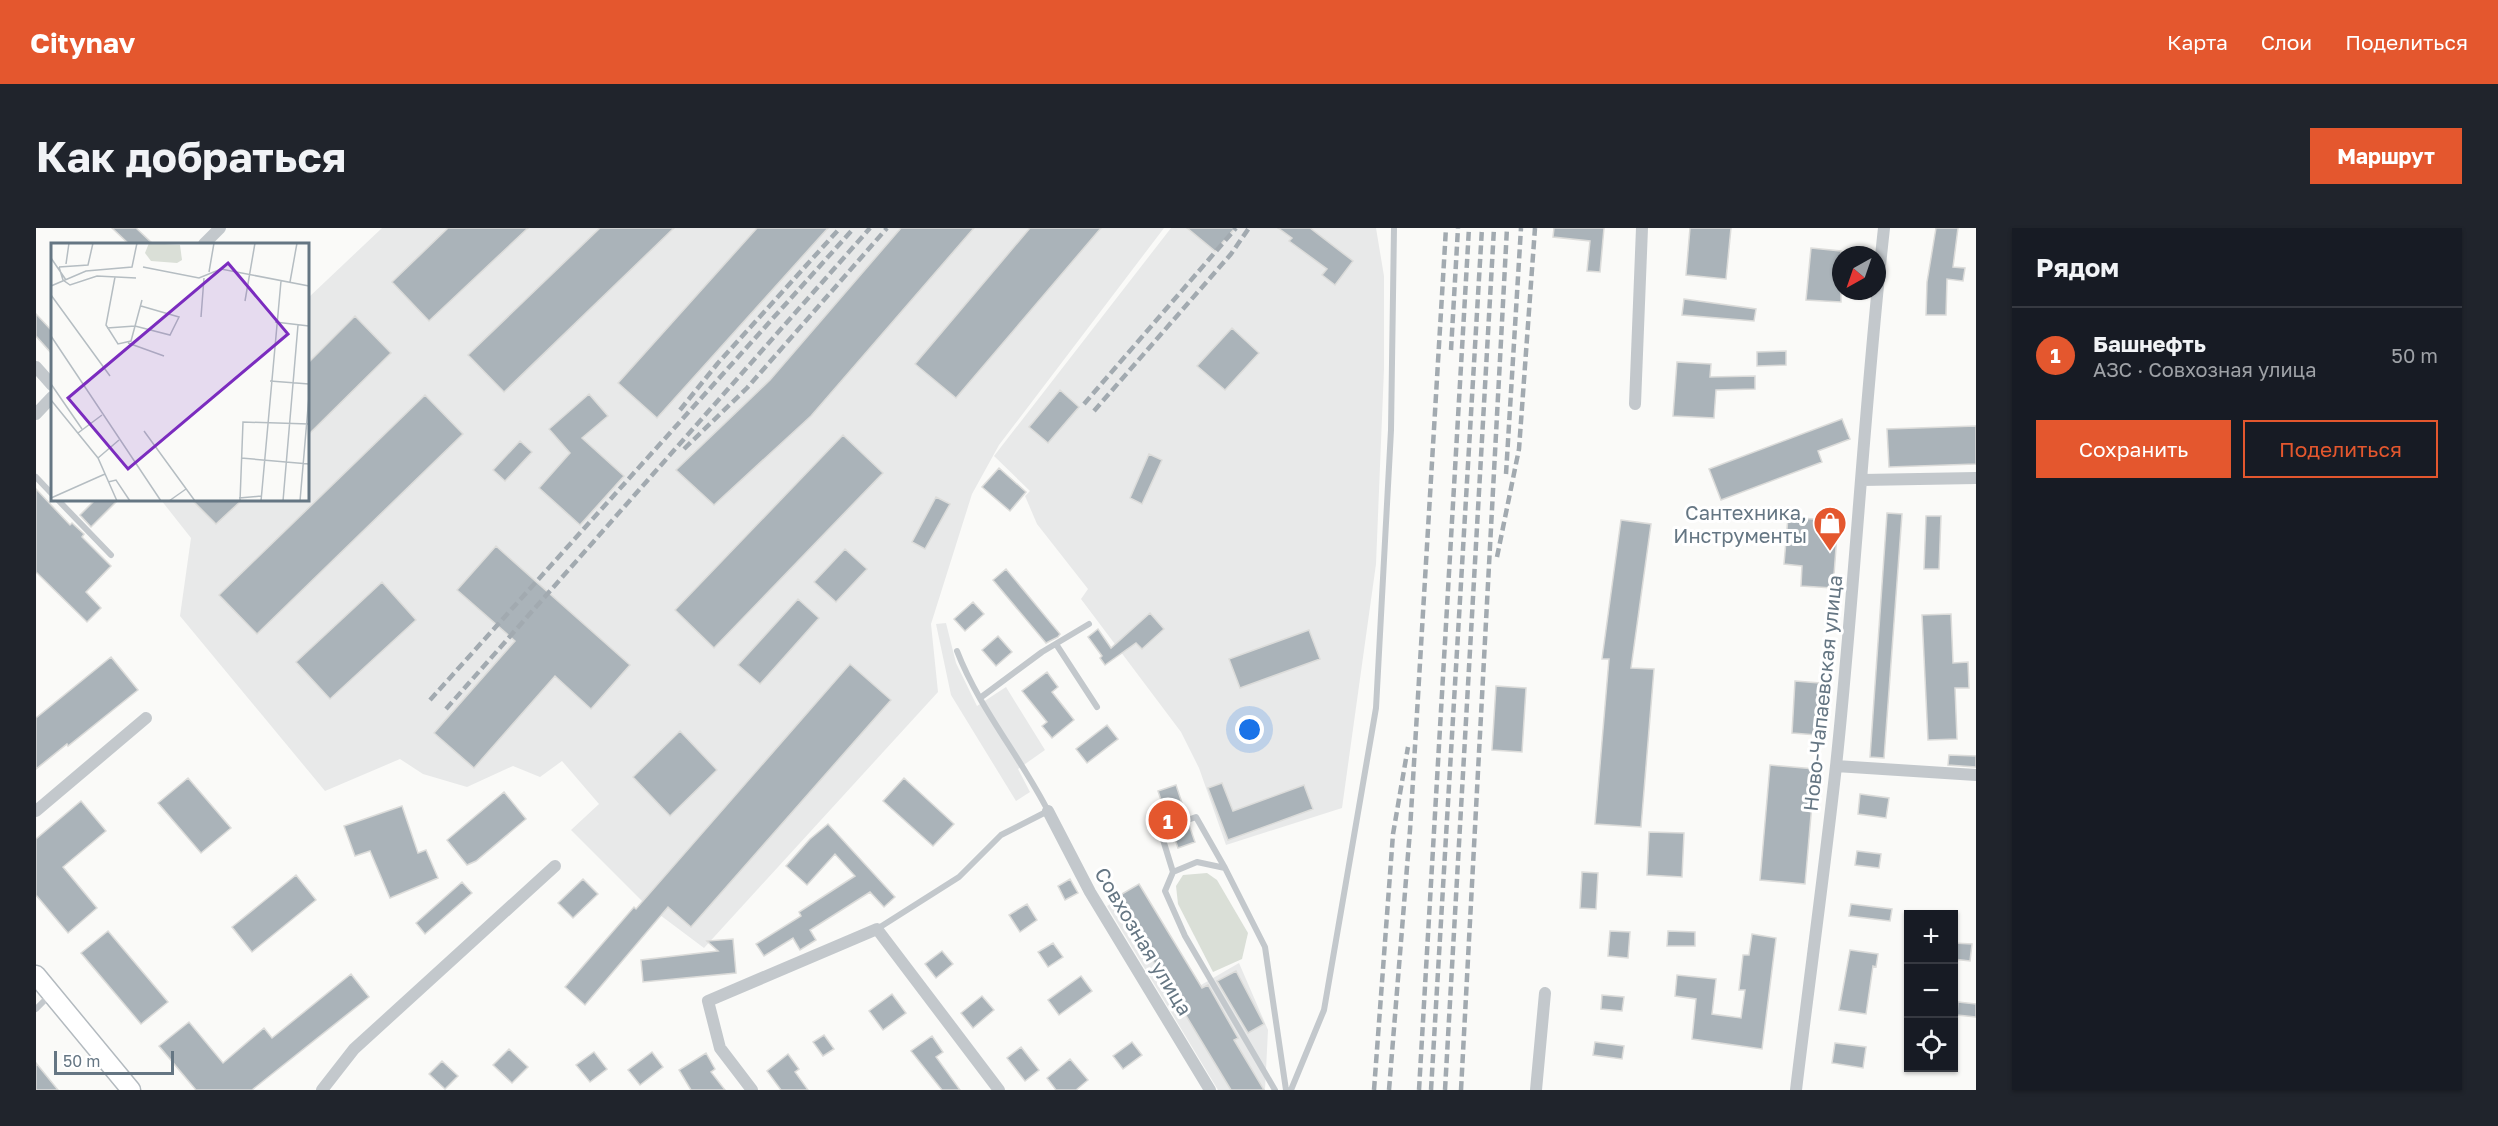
<!DOCTYPE html>
<html lang="ru">
<meta charset="utf-8">
<style>
:root{--surface:#171b24;--page:#20242c;--text:#f1f3f6;--muted:#9ea1a6;--line:#363941;--accent:#e4572e}
body{margin:0;font-family:"Golos Text",sans-serif;background:var(--page);color:var(--text)}
.controls{position:absolute;right:18px;bottom:18px;display:grid;overflow:hidden;border-radius:0px;box-shadow:0 2px 4px #0004}
.controls button{width:54px;height:54px;display:grid;place-items:center;padding:0;border:0;border-bottom:2px solid var(--line);background:var(--surface);color:var(--text);font:30px sans-serif}
.compass{position:absolute;left:1796px;top:18px;width:54px;height:54px;border-radius:50%;background:var(--surface);box-shadow:0 2px 4px #0004;rotate:220deg}
.scale{position:absolute;left:18px;bottom:15px;width:120px;box-sizing:border-box;padding-left:6px;border:3px solid #657683;border-top:0;font-size:16px;line-height:21px;white-space:nowrap;color:#657683;-webkit-text-stroke:4px #fff;paint-order:stroke}
.you{position:absolute;left:1214px;top:502px;width:21px;height:21px;margin:-15px;border:4px solid #fff;border-radius:50%;background:#1a73e8;box-shadow:0 0 0 9px #1a73e833}
.badge{display:grid;place-items:center;width:39px;height:39px;border-radius:50%;background:var(--accent);color:#fff;font-size:20px;font-weight:700}
.pin{position:absolute;translate:-50% -50%;border:3px solid #fff;box-shadow:0 2px 6px #0006}
.list{margin:0;padding:0;list-style:none}
h2{display:flex;justify-content:space-between;align-items:center;height:78px;margin:0;padding:0 24px;font-size:26px}
h2 small{font-size:20px;font-weight:400;color:var(--muted)}
.list li{display:grid;grid-template-columns:39px 1fr auto;gap:18px;align-items:center;box-sizing:border-box;height:96px;padding:0 24px;border-top:2px solid var(--line)}
.list b{display:block;font-size:22px;white-space:nowrap}
.list p{margin:0;font-size:20px;white-space:nowrap;color:var(--muted)}
.list em{font-size:20px;font-style:normal;color:var(--muted)}
.actions{display:flex;gap:12px;padding:18px 24px}
.actions a{flex:1;padding:14px 0;border:2px solid var(--accent);border-radius:0px;text-align:center;font-size:21px;color:var(--accent)}
.actions .main{background:var(--accent);color:#fff}
.icon{flex:none;width:33px;height:33px;fill:none;stroke:currentColor;stroke-width:2;stroke-linecap:round;stroke-linejoin:round}
.map{position:relative;flex:none;width:1940px;height:862px;overflow:hidden;border-radius:0px}
header{display:flex;align-items:center;gap:36px;box-sizing:border-box;height:84px;padding:0 30px;background:var(--accent);color:#fff}
header strong{font-size:28px}
nav{display:flex;gap:33px;margin-inline-start:auto;font-size:21px}
.intro{display:flex;align-items:center;justify-content:space-between;box-sizing:border-box;height:144px;padding:0 36px}
h1{margin:0;font-size:42px}
.button{padding:15px 27px;border-radius:0px;background:var(--accent);color:#fff;font-size:21px;font-weight:700}
main{display:flex;gap:36px;padding:0 36px}
aside{flex:1;background:var(--surface);border-radius:0px;box-shadow:0 2px 4px #0004}
.map>svg:first-child{display:block}
</style>
<header>
<strong>Citynav</strong>
<nav><a>Карта</a><a>Слои</a><a>Поделиться</a></nav>
</header>
<div class="intro"><h1>Как добраться</h1><a class="button">Маршрут</a></div>
<main>
<div class="map">
<svg width="1940" height="862" viewBox="0 0 1940 862">
<rect width="100%" height="100%" fill="#fafaf8"/>
<path fill="#e8e9e9" d="M346 0H1128L963 217 936 266 895 396 902 464 668 720 608 675 535 602 563 576 526 533 504 549 477 538 431 559 387 546 364 531 289 563 144 388 155 310 125 272H272V70Z
M1135 0H1340L1348 48V141L1340 336 1306 580 1190 617 1163 540 1145 504 1045 371 1052 361 1001 296 989 268 994 263 958 228Z
M910 395 920 435 941 478 970 459 1009 522 982 541 994 564 980 573 915 467 900 396Z
M1103 659 1165 757 1203 735 1232 802 1229 862H1182L1071 678Z"/>
<path fill="#dadfd7" d="M1171 645 1181 652 1212 705 1206 731 1177 744 1142 676 1140 658 1147 647Z"/>
<path fill="#aab3b9" stroke="#dcdcda" stroke-width="1.5" d="M76 0H100L117 16H93Z
M412 0H492L393 93 356 54Z
M564 0H638L468 164 432 127Z
M721 0H792L621 190 582 155Z
M865 0H938L775 188 678 277 640 242 734 152Z
M994 0H1065L920 170 879 136Z
M1151 0H1199L1179 23Z
M1242 0H1274L1317 33 1299 57 1286 47 1291 41 1253 13 1256 10Z
M1518 0H1568L1564 44 1551 43 1554 13 1517 9Z
M1654 0H1695L1690 51 1650 47Z
M1900 0H1922L1917 39 1929 40 1927 53 1911 51 1910 87H1890L1891 54Z
M1775 20 1805 23V74L1770 72Z
M1648 71 1720 81 1718 93 1646 87Z
M0 86 16 103V126L0 108Z
M319 88 355 125 272 207V135Z
M1196 100 1223 125 1189 162 1161 138Z
M1750 123V137L1721 138V124Z
M1641 134 1675 136 1674 149 1719 148V161L1680 162 1678 190 1637 188Z
M1024 162 1043 179 1012 215 993 199Z
M553 166 572 188 546 210 588 248 544 297 503 260 534 225 513 201Z
M389 167 427 206 221 406 183 367Z
M1806 191 1814 211 1782 223 1786 234 1685 272 1673 241Z
M1940 198V236L1853 239 1851 201Z
M807 207 847 245 678 420 639 382Z
M484 213 496 224 469 253 457 242Z
M1113 226 1126 232 1106 276 1094 270Z
M963 240 990 264 974 283 946 259Z
M0 261 34 297 36 295 48 306 46 309 75 338 50 364 65 380 51 394 0 344Z
M900 269 914 276 889 321 876 314Z
M59 272H82L55 299 44 287Z
M156 272H206L180 296Z
M1851 285 1866 286 1848 530 1834 529Z
M1890 288H1905L1903 341H1888Z
M1752 289 1802 293 1797 360 1765 358 1766 338 1748 336Z
M1585 292 1615 296 1595 440 1618 441 1605 599 1559 596 1573 431H1566Z
M460 318 594 437 555 481 519 448 438 540 398 505 479 413 421 362Z
M809 321 831 341 800 374 778 354Z
M970 341 1024 406 1022 409 1010 415 957 352Z
M346 354 380 392 294 471 260 434Z
M762 371 783 390 724 456 702 437Z
M937 374 948 386 929 403 918 391Z
M1114 385 1128 401 1106 421 1100 415 1069 437 1064 430 1066 428 1052 409 1062 401 1075 420Z
M1915 386 1917 435 1932 434 1933 460H1919L1921 511 1892 512 1886 387Z
M1273 402 1284 431 1204 460 1193 431Z
M962 408 976 424 960 438 946 422Z
M75 429 102 462 32 518 31 516 0 541V490Z
M814 436 855 472 655 699 632 679 549 777 529 759 598 679 600 681Z
M1011 444 1022 459 1016 464 1038 492 1016 510 1006 498 1011 494 986 463Z
M1759 453 1784 455 1781 507 1756 505Z
M1460 458 1490 460 1486 524 1456 522Z
M1071 497 1082 511 1051 535 1040 521Z
M644 503 681 542 634 588 597 549Z
M1913 527 1940 528V539L1912 537Z
M1734 537 1779 541 1769 656 1724 652Z
M152 550 195 600 165 625 122 575Z
M868 550 918 596 897 618 847 573Z
M1186 555 1197 583 1268 557 1277 581 1192 612 1172 560Z
M1140 557 1150 587 1132 593 1122 563Z
M468 564 490 591 440 633 431 637 411 612Z
M1824 566 1853 570 1850 590 1822 586Z
M45 573 70 603 27 639 61 680 32 705 0 667V611Z
M366 578 382 625 390 622 402 650 354 670 334 623 319 628 308 598Z
M792 596 859 669 848 679 834 664 774 702 780 712 764 722 757 710 728 728 720 716 765 688 763 684 819 648 799 626 771 657 750 638 774 611Z
M1153 597 1159 614 1142 620 1136 603Z
M1613 604 1648 605 1646 649 1611 647Z
M1821 623 1845 626 1843 640 1819 637Z
M1546 644 1562 645 1560 681 1544 680Z
M260 647 280 672 216 724 196 699Z
M547 651 562 666 537 690 522 675Z
M1034 651 1042 665 1029 672 1022 658Z
M426 654 436 665 389 706 380 695Z
M1103 656 1166 760 1172 757 1202 810 1198 812 1228 862H1195L1079 670Z
M991 676 1001 692 984 704 973 687Z
M1815 676 1856 681 1854 693 1813 688Z
M72 703 132 774 105 796 45 725Z
M1574 703 1594 704 1592 730 1572 728Z
M1632 703 1659 704V718H1631Z
M1716 706 1740 710 1726 821 1656 811 1660 771 1639 768 1641 747 1680 751 1676 786 1705 790 1709 762H1703L1707 727H1713Z
M697 711 700 745 607 754 605 732 682 723 671 713Z
M1017 715 1027 729 1012 739 1002 724Z
M1917 715 1936 716 1934 733 1917 731Z
M1814 722 1842 726 1840 739 1837 738 1830 786 1803 782Z
M906 723 917 736 900 750 889 736Z
M1200 743 1228 796 1212 805 1181 753Z
M315 746 333 769 216 862H160L123 818 153 794 187 835 228 800 236 810Z
M1045 748 1056 763 1023 787 1012 772Z
M856 766 870 785 847 802 833 783Z
M1566 767 1588 769 1586 783 1565 781Z
M946 768 958 782 937 800 925 785Z
M1922 774 1940 776V789L1921 787Z
M788 807 798 821 787 828 777 814Z
M896 808 907 824 900 829 924 862H906L875 823Z
M1096 814 1106 827 1087 841 1077 828Z
M1559 814 1588 818 1586 831 1557 827Z
M1799 815 1830 819 1827 840 1796 835Z
M985 819 1003 842 989 853 971 830Z
M473 821 492 839 476 855 457 837Z
M558 824 571 841 554 854 540 837Z
M616 824 627 839 604 857 592 842Z
M670 825 679 841 675 844 689 862H655L643 842Z
M752 826 763 841 759 844 772 862H745L731 843Z
M1034 831 1052 852 1040 862H1020L1011 850Z
M406 833 422 848 409 861 393 846Z
M0 835 22 862H0Z"/>
<g fill="none" stroke-linecap="round" stroke-linejoin="round">
<g stroke="#b3babf" stroke-width="21">
<path id="secondary" d="M0 747 95 862"/>
</g>
<path stroke="#c3c8cc" stroke-width="6" d="M0 249 16 266
M22 272 75 327
M1020 416 1061 479
M944 470 1006 424 1053 396
M1137 644 1124 602 1160 589 1189 640
M841 701 923 649 965 607 1012 583C984 528 943 480 921 423
M0 781 13 768
M1239 862 1149 708 1129 663 1137 644 1161 634 1189 640 1229 719 1250 862
M1255 862 1288 782 1340 480 1355 202 1358 0"/>
<path stroke="#c3c8cc" stroke-width="12" d="M168 16 184 0
M0 139 16 157
M1599 176 1606 0
M0 186 16 169
M1826 252 1940 250
M1800 538 1940 547
M0 583 110 490
M1012 583 1054 664 1174 862
M286 862 318 821 519 638
M716 862 684 820 672 773 841 701 963 862
M1500 862 1509 765
M1760 862C1773 754 1788 646 1800 538 1819 359 1828 179 1848 0"/>
<use href="#secondary" stroke="#fff" stroke-width="18"/>
<path stroke="#a2aab0" stroke-width="4.5" stroke-dasharray="9 4.5" stroke-linecap="butt" d="M1415 122 1422 0
M1048 176 1200 0
M644 182 682 135 804 0
M1058 183 1195 26 1213 0
M648 221 711 160 851 0
M1470 246 1485 0
M1461 329 1483 221 1499 0
M394 472 818 0
M410 481 834 0
M1338 862 1357 606 1372 519
M1353 862 1374 602 1410 0
M1383 862 1433 0
M1395 862 1446 0
M1409 862 1458 0
M1425 862 1471 0"/>
</g>
<defs>
<g id="shop-pin" transform="scale(1.725)"><path d="M0 17L-7.5 6A9.5 9.5 0 1 1 7.5 6Z" fill="#e4572e" stroke="#fff"/><path d="M-5-2.5h2.3a2.7 3.5 0 0 1 5.4 0H5L5.5 6h-11ZM-1.5-2.5h3a1.5 2.3 0 0 0-3 0Z" fill="#fff"/></g>
</defs>
<g fill-rule="evenodd">
<use href="#shop-pin" x="1794" y="295"/>
</g>
<g text-anchor="middle" dominant-baseline="central" stroke-width="6" stroke-linejoin="round" paint-order="stroke">
<g font-size="20" fill="#657683" stroke="#fff" text-anchor="end">
<text x="1771" y="284">Сантехника,<tspan x="1771" dy="23">Инструменты</tspan></text>
</g>
<g font-size="20" fill="#657683" stroke="#fff">
<text transform="translate(1786 465) rotate(-84)">Ново-Чапаевская улица</text>
<text transform="translate(1108 713) rotate(59)">Совхозная улица</text>
</g>
</g>
<g transform="translate(15 15)">
<rect width="258" height="258" fill="#fafaf8"/>
<path d="M98 0 129 2 131 17 126 20 100 18 94 10Z" fill="#dadfd7"/>
<path fill="none" stroke="#b5bdc2" stroke-width="1.5" d="M0 15 15 37M15 21 18 0M8 24 12 37 19 42 46 33 85 35M8 24 37 22 42 0M92 24 148 35 170 26 258 43M158 29 163 0M64 34 55 82 67 101 80 98 91 57M239 39 246 0M0 43 35 28 81 24 86 0M0 52 59 133M194 58 204 0M150 74 153 35M224 79 258 83M56 85 84 83 119 92 128 74 90 63M0 93 110 258M77 100 113 113M219 138 258 141M0 141 31 186M0 157 47 215 66 258M93 188 144 258M27 190 51 172M47 215 68 197M190 215 258 221M57 239 65 237 79 258M0 255 54 231M188 255 210 253M118 258 135 246M189 258 192 179 258 181M210 258 230 38M232 258 247 82M249 258 258 153"/>
<path fill="#7b2cbf" fill-opacity="0.15" stroke="#7b2cbf" stroke-width="3" d="M177 20 237 91 77 226 17 155Z"/>
<rect width="258" height="258" fill="none" stroke="#657683" stroke-width="3"/>
</g>
</svg>
<div class="controls">
<button>+</button>
<button>−</button>
<button><svg class="icon" aria-label="locate" viewBox="0 0 24 24"><circle cx="12" cy="12" r="6"/><path d="M12 2v4M12 18v4M2 12h4M18 12h4"/></svg></button>
</div>
<svg class="compass" viewBox="-18 -18 36 36"><path d="M0-13l5 13h-10z" fill="#e53935"/><path d="M0 13l5-13h-10z" fill="#9ea1a6"/></svg>
<div class="scale">50 m</div>
<div class="you"></div>
<div class="pin badge" style="left:1132px;top:592px">1</div>
</div>
<aside>
<h2>Рядом<small></small></h2>
<ul class="list">
<li><span class="badge">1</span><div><b>Башнефть</b><p>АЗС · Совхозная улица</p></div><em>50 m</em></li>
</ul>
<div class="actions"><a class="main">Сохранить</a><a>Поделиться</a></div>
</aside>
</main>
